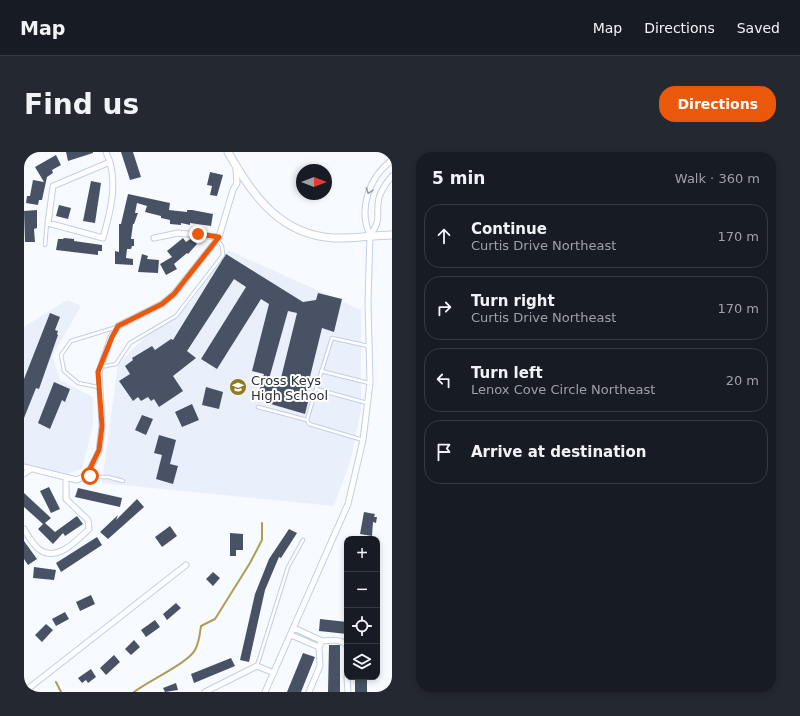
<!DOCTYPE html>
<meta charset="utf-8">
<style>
:root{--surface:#171b24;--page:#242831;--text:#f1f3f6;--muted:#9ea1a6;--line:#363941;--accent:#ea580c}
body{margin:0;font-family:"DejaVu Sans",sans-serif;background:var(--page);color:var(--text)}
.controls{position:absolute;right:12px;bottom:12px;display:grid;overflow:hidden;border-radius:8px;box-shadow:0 2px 6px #0003}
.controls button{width:36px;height:36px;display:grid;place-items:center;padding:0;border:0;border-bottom:1px solid var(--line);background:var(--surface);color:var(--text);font:20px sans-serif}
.compass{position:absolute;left:272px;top:12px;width:36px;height:36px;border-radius:50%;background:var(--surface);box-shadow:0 2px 6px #0003;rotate:90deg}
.stop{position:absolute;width:12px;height:12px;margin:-9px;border:3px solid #ea580c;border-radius:50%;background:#fff}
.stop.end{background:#ea580c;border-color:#fff;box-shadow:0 1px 4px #0008}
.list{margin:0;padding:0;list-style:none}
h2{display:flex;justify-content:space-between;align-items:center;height:52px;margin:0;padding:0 16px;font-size:17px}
h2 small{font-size:13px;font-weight:400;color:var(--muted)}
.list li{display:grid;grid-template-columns:26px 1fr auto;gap:12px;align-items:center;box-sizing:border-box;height:64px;margin:0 8px 8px;padding:0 8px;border:1px solid var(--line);border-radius:16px}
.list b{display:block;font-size:15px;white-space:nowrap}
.list p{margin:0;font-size:13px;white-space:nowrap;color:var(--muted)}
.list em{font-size:13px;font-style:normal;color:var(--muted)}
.icon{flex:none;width:22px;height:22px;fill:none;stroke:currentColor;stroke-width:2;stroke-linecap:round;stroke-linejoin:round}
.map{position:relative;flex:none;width:368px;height:540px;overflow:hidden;border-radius:16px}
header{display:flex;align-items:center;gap:24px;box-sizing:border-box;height:56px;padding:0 20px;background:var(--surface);border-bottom:1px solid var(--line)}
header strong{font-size:19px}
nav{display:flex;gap:22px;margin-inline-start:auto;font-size:14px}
.intro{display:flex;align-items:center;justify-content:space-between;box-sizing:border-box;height:96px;padding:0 24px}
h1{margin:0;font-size:28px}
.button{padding:10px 18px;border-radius:16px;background:var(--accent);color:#fff;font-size:14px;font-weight:700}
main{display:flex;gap:24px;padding:0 24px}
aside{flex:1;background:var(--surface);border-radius:16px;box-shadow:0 2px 6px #0003}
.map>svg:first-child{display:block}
</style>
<header>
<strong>Map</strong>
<nav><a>Map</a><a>Directions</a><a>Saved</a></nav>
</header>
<div class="intro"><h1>Find us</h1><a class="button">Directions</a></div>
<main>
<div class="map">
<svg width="368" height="540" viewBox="0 0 368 540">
<rect width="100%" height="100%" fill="#f7fafe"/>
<path fill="#e9effb" d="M204 98 337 158V258L326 310 310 354 78 331 94 212 120 186 166 151Z
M43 148 57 154 28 204 36 228 69 245V273L58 317 42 322 0 312V175Z"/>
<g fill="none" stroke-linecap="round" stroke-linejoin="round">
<path stroke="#ae9d57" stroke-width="2" d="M32 530 37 540
M110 540C124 529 164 511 171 498 175 491 176 481 177 474L191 467 226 411 238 388V371"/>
</g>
<path fill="#495265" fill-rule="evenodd" d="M42 0H69V1L44 9Z
M97 0H109L117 25 106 28Z
M32 3 37 13 28 18 29 21 23 25 18 48H15L14 53 2 51 3 44H6L9 28 20 30 11 15Z
M186 20 199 23 193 44 186 43 188 34 183 33Z
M67 29 77 31 71 71 59 69Z
M104 42 146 51 145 58 163 60V58H168L189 62 187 74 166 71V73L157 71V73L146 72V68L137 66V64L121 60 123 54 113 51 111 61H114L110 72H109L107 87H110V94H108L107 97H103L102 106 109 107V113L91 112V99L95 100V72H97Z
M35 53 47 56 44 67 32 64Z
M13 58V76L10 77 11 90H1L0 59Z
M40 86 50 87V89L78 93V99H74V103L32 98 34 87H39Z
M159 86 162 90 168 86 173 92 164 102 163 101 150 112 153 117 142 123 136 112 148 105 143 99Z
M118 102 124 104 123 107 135 108 134 121 114 120Z
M202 102 279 150 292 148 294 141 318 147 310 180 298 176 282 241 286 242 281 262 233 248 240 222 228 219 245 152 237 147 193 217 177 207 222 135 210 127 163 199 172 206 149 224 159 239 135 255 130 247 127 249 124 245 117 249 114 245 109 249 95 229 106 222 101 214 109 208 108 206 128 194 131 198 147 187 149 188ZM264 159 273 161 256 230 245 227Z
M26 161 36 165 31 178 34 179 33 182 34 183 15 237 12 236 0 266V227Z
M30 230 46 237 41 250 38 248 26 277 14 271Z
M182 235 199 240 195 257 178 253Z
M168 252 175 268 158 275 151 260Z
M118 263 129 267 122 283 111 278Z
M135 283 152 288 146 312 154 314 149 332 132 327 138 303 130 301Z
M25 335 36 357 27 361 16 339Z
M54 336 98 346 96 355 51 345Z
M0 341 27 366 21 371 31 380 53 364 59 372 41 384 39 381 29 392 14 377 19 372 0 355Z
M113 347 120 355 84 387 76 380 94 363 92 368Z
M340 360 351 362 350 365H353L352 371 349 370 348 384 336 382Z
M146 374 153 384 138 395 131 385Z
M265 377 273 381 257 406 255 405 241 438 225 510 216 508 231 442 245 407Z
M206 381 219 382V398H212V404H206Z
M73 385 78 393 37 420 32 411Z
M0 389 13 407 4 413 0 407Z
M10 415 32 418 30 428 9 426Z
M189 420 196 426 189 434 182 427Z
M67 443 71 452 56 459 52 450Z
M152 451 157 456 143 468 139 462Z
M41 460 45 467 32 474 28 467Z
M296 467 323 470V482L295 479Z
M131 468 136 475 122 485 117 478Z
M22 472 29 478 18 490 11 483Z
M110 488 116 495 107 503 101 497Z
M305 493H316V540H304Z
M279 501 291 505 277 540H263Z
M90 503 96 510 82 523 76 516Z
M207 506 211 514 170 531 167 522Z
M67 517 72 525 64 531 62 528 58 531 54 526Z
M331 527H343V540H331Z
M152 531 154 538 141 540 139 536Z"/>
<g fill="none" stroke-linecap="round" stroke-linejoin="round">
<g stroke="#c4cfe5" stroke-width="4.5">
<path id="service" d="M21 93 23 71
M77 215 92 212 106 191 152 164 199 103 198 94 193 87
M297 219 345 231
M74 235 54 231 40 219 37 203 47 189 93 175
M343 251 292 237 308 186 344 194
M234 255 283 268 285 272 339 288
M283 268 292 237
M64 323 68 325H84L99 329
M233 514 264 415 279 388"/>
</g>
<g stroke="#c4cfe5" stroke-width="7">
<path id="minor" d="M82 0 86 10
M86 10C93 36 86 61 79 86L24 71 29 34Z
M346 83C334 57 345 25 368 8
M346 83C359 67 351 62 355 46 357 38 363 30 368 24
M130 86 154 81 195 85
M0 315 53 328 63 323 75 299 78 274 75 220 87 185 94 174 138 152 150 142 195 85 209 38 213 31 212 17
M0 322 7 317
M0 377C4 384 9 393 16 398 34 410 53 388 65 377L64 368 42 347V326
M270 476 298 489
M267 483 295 495
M323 525 324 540
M0 540 162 413
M181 540 233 514 250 521
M241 540 324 352 339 288 346 231 344 150 346 83
M285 540 296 514 295 495 298 489C307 488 317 487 323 493"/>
</g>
<g stroke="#c4cfe5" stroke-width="9">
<path id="secondary" d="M204 0C228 43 256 83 310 86 329 87 348 83 368 83"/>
</g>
<use href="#service" stroke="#fff" stroke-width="2.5"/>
<use href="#minor" stroke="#fff" stroke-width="5"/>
<use href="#secondary" stroke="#fff" stroke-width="7"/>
</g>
<defs><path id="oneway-chevron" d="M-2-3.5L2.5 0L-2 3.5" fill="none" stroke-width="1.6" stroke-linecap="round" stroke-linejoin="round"/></defs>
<use stroke="#96989c" href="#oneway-chevron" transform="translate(345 39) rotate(110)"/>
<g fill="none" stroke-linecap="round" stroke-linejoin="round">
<path stroke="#ea580c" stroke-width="5" d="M66 324 63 323 75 298 78 274 74 220 88 185 94 174 138 152 150 142 195 85 174 82"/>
</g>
<defs>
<g id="school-disc" transform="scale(0.9)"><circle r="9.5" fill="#8e7a1f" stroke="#fff"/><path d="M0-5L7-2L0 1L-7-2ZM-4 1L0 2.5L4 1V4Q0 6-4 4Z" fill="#fff"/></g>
</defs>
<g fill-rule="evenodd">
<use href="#school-disc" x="214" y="235"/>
</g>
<g text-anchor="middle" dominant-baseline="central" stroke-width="4" stroke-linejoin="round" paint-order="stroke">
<g font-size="13" fill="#2c3039" stroke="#fff" text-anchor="start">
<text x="227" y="228">Cross Keys<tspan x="227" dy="15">High School</tspan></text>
</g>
</g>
</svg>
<div class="controls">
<button>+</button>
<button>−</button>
<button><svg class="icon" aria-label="locate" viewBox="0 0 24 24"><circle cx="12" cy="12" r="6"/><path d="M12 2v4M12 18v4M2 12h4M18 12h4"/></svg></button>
<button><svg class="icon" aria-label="layers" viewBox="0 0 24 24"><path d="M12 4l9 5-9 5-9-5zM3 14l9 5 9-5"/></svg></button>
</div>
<svg class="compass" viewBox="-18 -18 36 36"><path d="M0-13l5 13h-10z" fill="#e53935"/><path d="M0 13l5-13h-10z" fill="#9ea1a6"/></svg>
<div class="stop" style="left:66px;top:324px"></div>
<div class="stop end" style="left:174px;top:82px"></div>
</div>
<aside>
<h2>5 min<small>Walk · 360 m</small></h2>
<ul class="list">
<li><svg class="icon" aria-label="ahead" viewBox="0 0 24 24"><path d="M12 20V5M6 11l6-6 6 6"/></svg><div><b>Continue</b><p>Curtis Drive Northeast</p></div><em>170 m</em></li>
<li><svg class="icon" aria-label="right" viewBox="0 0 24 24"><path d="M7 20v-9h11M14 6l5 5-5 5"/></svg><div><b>Turn right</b><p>Curtis Drive Northeast</p></div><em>170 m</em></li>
<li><svg class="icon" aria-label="left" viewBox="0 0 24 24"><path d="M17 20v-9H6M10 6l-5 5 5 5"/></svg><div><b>Turn left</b><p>Lenox Cove Circle Northeast</p></div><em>20 m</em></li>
<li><svg class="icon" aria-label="arrive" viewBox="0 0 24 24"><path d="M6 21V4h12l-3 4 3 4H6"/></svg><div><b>Arrive at destination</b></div></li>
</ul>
</aside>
</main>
